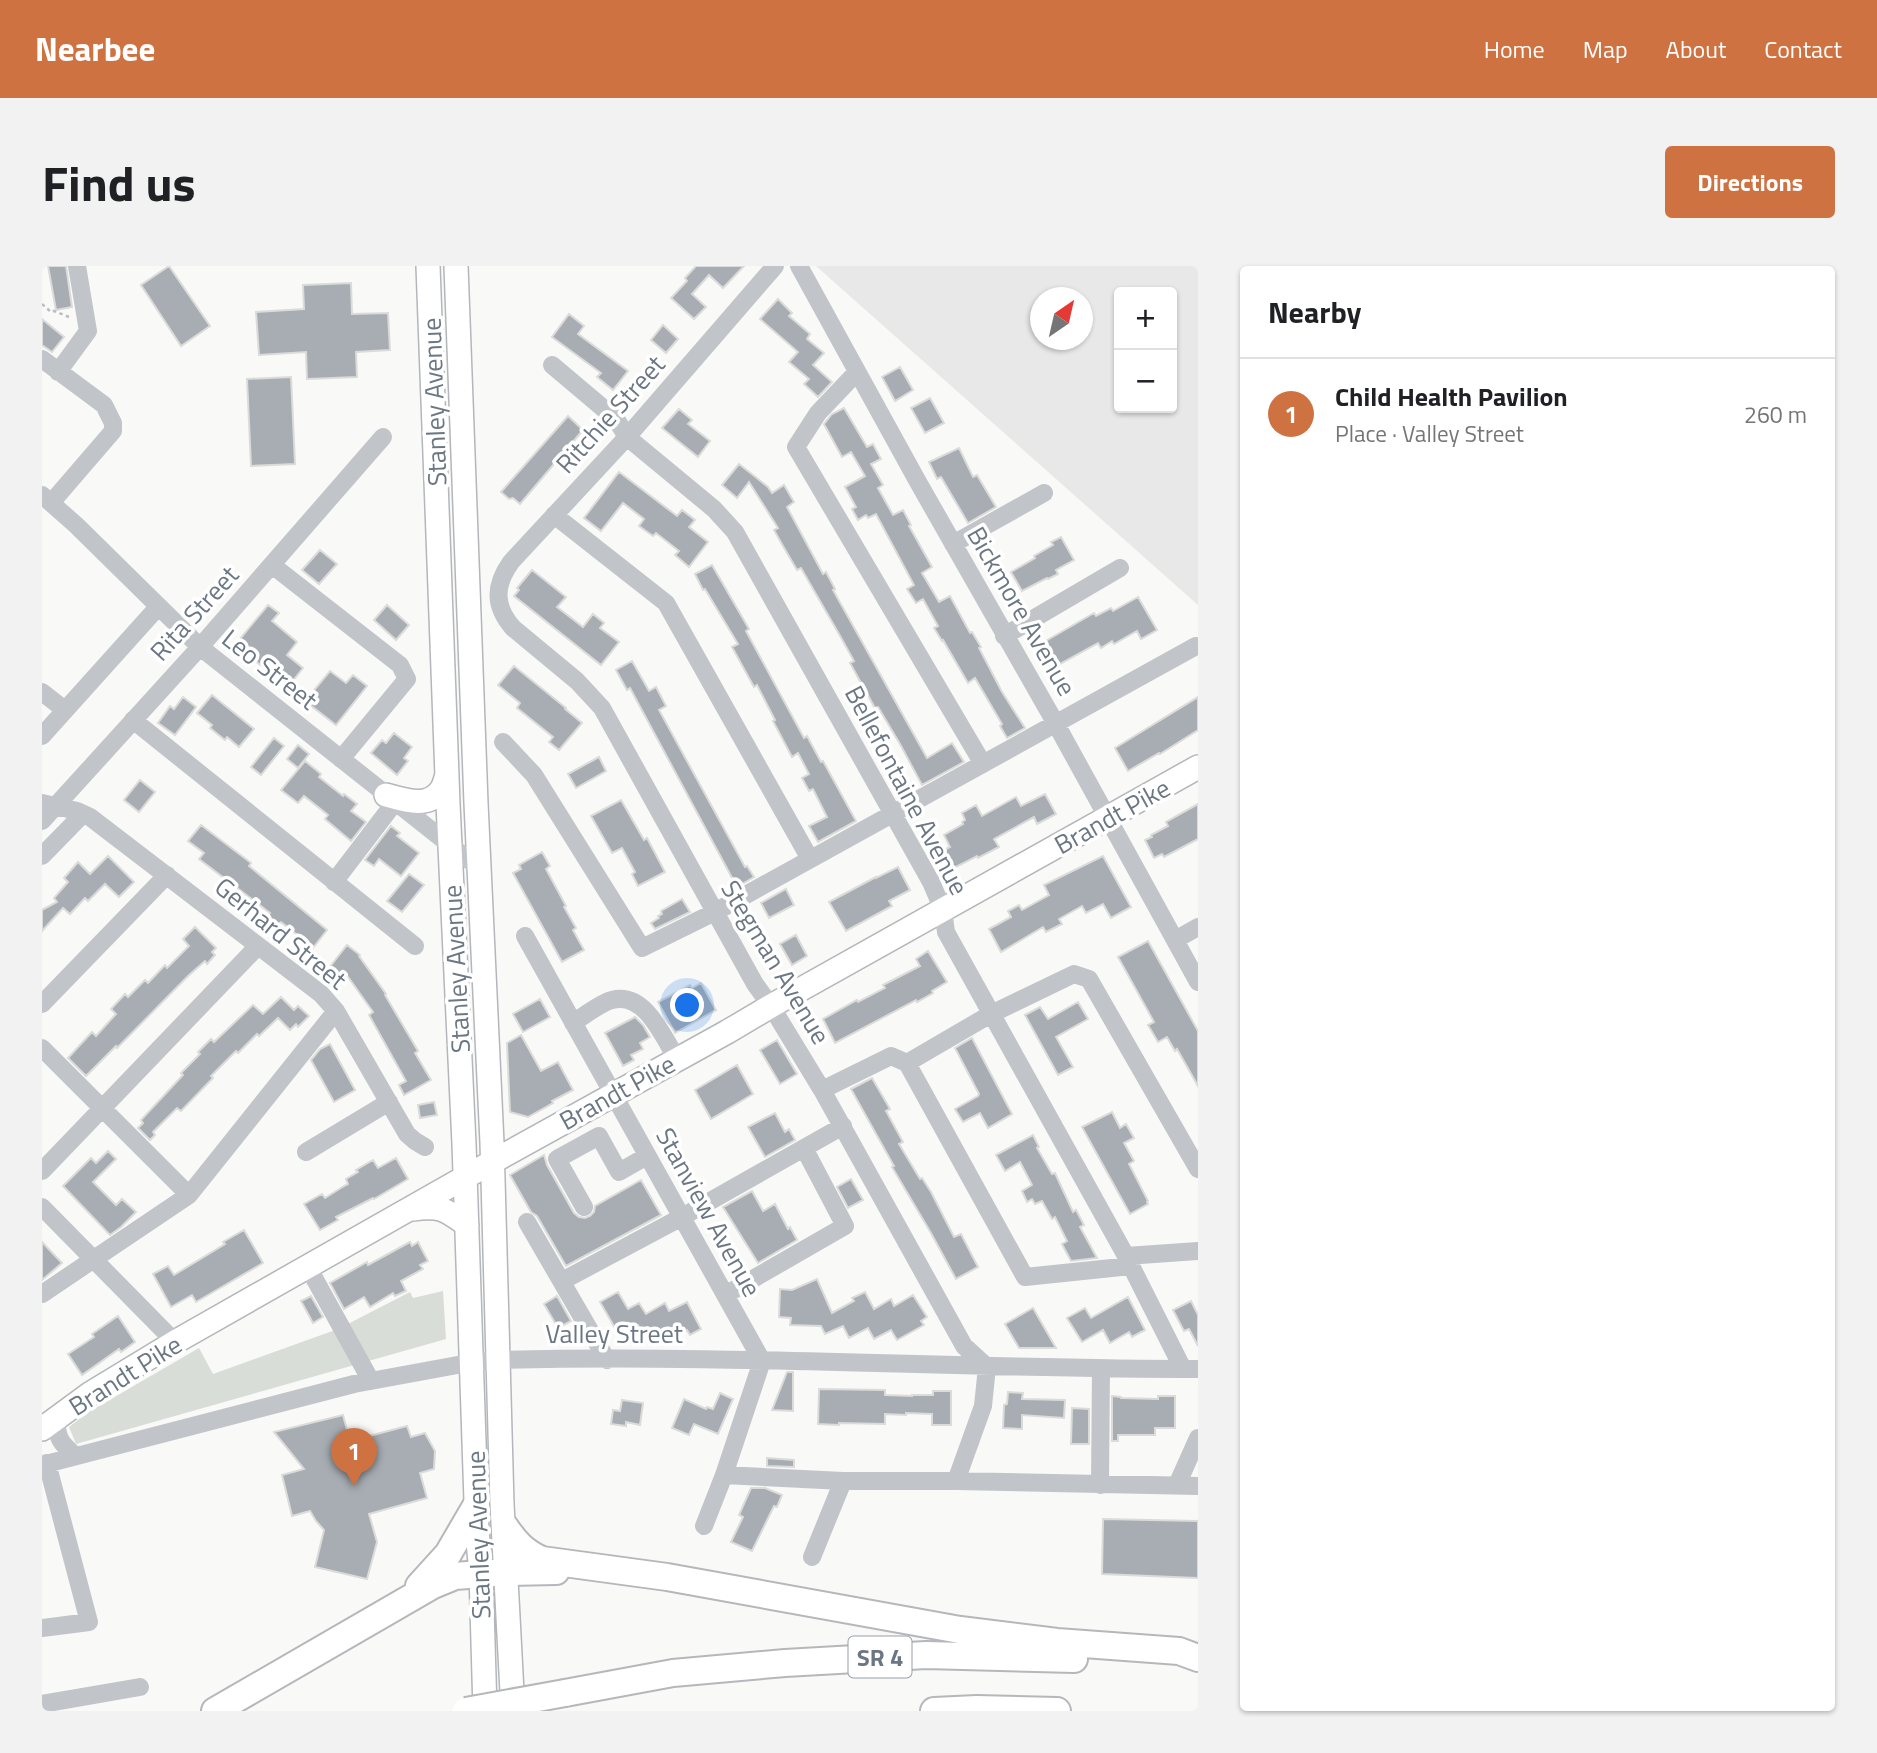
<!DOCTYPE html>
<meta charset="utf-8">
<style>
:root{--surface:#fff;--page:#f2f2f2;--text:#202124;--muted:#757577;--line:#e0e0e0;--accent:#ce7242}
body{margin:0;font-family:"Titillium Web",sans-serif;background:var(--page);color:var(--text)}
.controls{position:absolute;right:21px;top:21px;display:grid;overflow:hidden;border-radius:7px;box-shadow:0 2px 5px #0004}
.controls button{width:63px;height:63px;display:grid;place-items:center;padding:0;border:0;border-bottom:2px solid var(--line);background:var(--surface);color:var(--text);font:35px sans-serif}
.compass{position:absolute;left:988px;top:21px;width:63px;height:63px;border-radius:50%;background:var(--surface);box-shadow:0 2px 5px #0004;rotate:34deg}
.you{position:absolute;left:646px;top:740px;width:24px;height:24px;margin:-18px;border:5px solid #fff;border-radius:50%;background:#1a73e8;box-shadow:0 0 0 10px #1a73e833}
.badge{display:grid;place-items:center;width:46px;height:46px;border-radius:50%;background:var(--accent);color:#fff;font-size:23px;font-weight:700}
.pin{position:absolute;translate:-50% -58px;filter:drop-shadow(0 2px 4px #0008)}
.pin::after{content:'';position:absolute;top:37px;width:24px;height:21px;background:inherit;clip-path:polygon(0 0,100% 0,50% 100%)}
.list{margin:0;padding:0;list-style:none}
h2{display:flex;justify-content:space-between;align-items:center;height:91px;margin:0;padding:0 28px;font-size:30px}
h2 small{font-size:23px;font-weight:400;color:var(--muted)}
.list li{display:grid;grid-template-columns:46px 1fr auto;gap:21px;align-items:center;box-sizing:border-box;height:112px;padding:0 28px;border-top:2px solid var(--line)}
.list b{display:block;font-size:26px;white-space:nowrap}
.list p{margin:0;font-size:23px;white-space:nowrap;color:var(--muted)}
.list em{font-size:23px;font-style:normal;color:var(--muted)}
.map{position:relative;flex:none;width:1156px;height:1445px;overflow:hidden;border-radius:7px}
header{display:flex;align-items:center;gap:42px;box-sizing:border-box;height:98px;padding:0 35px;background:var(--accent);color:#fff}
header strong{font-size:33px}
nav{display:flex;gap:38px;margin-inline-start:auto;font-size:24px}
.intro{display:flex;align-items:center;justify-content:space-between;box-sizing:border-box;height:168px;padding:0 42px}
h1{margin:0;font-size:49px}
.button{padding:18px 32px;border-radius:7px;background:var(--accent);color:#fff;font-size:24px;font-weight:700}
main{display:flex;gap:42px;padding:0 42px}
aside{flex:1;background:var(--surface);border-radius:7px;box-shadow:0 2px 5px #0004}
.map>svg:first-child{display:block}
</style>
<header>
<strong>Nearbee</strong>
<nav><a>Home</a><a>Map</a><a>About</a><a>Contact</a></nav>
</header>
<div class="intro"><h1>Find us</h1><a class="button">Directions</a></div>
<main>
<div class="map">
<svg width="1156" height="1445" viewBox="0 0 1156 1445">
<rect width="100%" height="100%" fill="#f9f9f7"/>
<path fill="#e7e8e7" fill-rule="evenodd" d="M774 0H1156V339ZM1077 26H1130V142H1077ZM999 32H1041V74H999Z"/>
<path fill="#d8ddd7" d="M401 1025 404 1073 34 1178 27 1161 45 1147 157 1082 171 1108 296 1063 368 1026 371 1032Z"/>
<path fill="#a7adb3" stroke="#dbdbd9" stroke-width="2" d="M6 0H24L30 41 14 44Z
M127 0 168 60 139 80 99 19Z
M654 0H702L681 22 667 9 650 28 664 41 652 53 629 32 645 15 643 12Z
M309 17 310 48 346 47 348 84 314 86 315 111 265 113 264 86 217 89 214 46 262 43 261 19Z
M736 33 750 47 747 50 768 68 765 73 782 87 771 99 790 116 776 131 762 118 767 113 747 96 756 86 718 53Z
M527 48 542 60 536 68 586 105 571 124 555 111 559 107 510 71Z
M0 53 22 71 10 86 0 79Z
M621 59 636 73 624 87 609 74Z
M858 101 871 124 853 135 840 111Z
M249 111 253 198 209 200 205 113Z
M888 132 902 157 883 167 869 142Z
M802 142 825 181 831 178 839 193 829 198 841 219 836 222 851 249 861 244 869 259 867 260 890 301 880 307 897 336 908 330 928 367 930 366 939 381 937 382 960 426 983 462 965 472 958 460 960 458 933 412 926 417 901 374 900 375 892 362 896 360 881 333 874 337 865 323 872 319 834 248 826 252 824 249 816 254 810 243 814 241 803 221 823 210 809 186 800 191 782 158 790 148Z
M637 143 650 154 646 158 668 175 656 191 620 162Z
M526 150 541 164 478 238 471 232 467 233 459 226Z
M917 182 931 211 935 209 954 241 926 257 899 211 895 213 887 196Z
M697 198 726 221 730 227 742 219 752 236 745 241 781 308 784 306 793 323 791 324 885 492 910 477 922 496 880 519 858 478 836 441 833 442 808 397 812 395 797 368 759 302 755 304 741 280 732 264 736 262 707 216 695 232 680 219Z
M577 206 635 250 640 244 653 254 647 261 666 276 647 301 633 289 637 285 614 267 611 270 597 260 602 253 581 237 559 265 542 252Z
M1019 271 1032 294 1014 304 1016 308 1006 313 1005 312 980 325 969 306 993 292 992 290 1011 279 1009 276Z
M278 284 295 298 277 318 260 304Z
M670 299 707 363 704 365 762 472 765 470 779 496 781 495 814 555 776 576 767 560 785 551 771 523 767 525 760 512 767 508 756 487 750 491 731 455 733 454 715 419 712 421 690 381 696 378 663 323 661 324 653 308Z
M490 304 524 331 515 341 541 361 551 348 562 357 558 362 577 376 559 399 472 330 477 324 475 322Z
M1096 331 1115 364 1099 373 1095 365 1072 378 1070 375 1059 382 1056 377 1009 403 995 380 1052 347 1054 350 1069 342 1071 345Z
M226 339 237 347 230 355 255 376 245 389 261 402 246 421 193 379Z
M345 339 367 359 354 374 332 354Z
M590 395 607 425 614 421 624 440 617 444 703 601 705 600 712 611 695 621 588 422 585 424 574 404Z
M472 400 524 442 523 443 540 457 517 484 507 476 511 471 475 442 478 437 456 419Z
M288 405 304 417 311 409 325 420 294 459 263 435Z
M170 429 212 463 197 481 185 471 183 474 168 462 170 459 155 447Z
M141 431 154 441 133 469 116 457 128 440 132 443Z
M1156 431V464L1118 488 1117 487 1086 505 1073 482Z
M352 467 370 481 362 492 366 495 355 509 329 487 340 474 344 477Z
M232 472 242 480 219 509 209 501Z
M256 479 267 488 256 502 245 493Z
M557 491 564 505 534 522 526 508Z
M263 495 279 508 277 511 301 530 302 528 315 538 309 545 324 556 309 575 283 553 286 549 262 530 256 537 239 524Z
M98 514 113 526 97 546 82 534Z
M1003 528 1014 548 995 558 992 551 952 573 957 581 936 592 935 590 912 602 902 584 908 581 902 569 921 558 920 556 923 554 920 547 934 539 940 550 974 531 979 540Z
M579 534 602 574 605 572 623 606 596 620 590 608 593 606 580 582 570 587 549 550Z
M1156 538V573L1122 591 1120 588 1112 592 1103 574 1110 571 1109 569 1126 560 1124 556Z
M159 559 209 597 207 600 285 664 267 687 254 677 258 671 239 656 236 659 226 650 228 647 157 593 162 587 146 575Z
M349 560 358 567 355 570 377 587 359 610 337 593 332 600 323 594Z
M500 586 508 600 504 603 524 640 522 641 534 662 531 664 542 684 520 696 471 607 479 603 477 599Z
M66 590 92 616 77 631 63 618 46 635 43 632 28 648 21 642 0 665V644L15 636 12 632 26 616 22 612 36 596 48 608Z
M1061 590 1089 641 1069 652 1061 638 1044 647 1040 640 1017 653 1020 658 1004 666 1001 661 959 686 947 663 969 651 966 645 977 639 980 644 1007 629 1002 619Z
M856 601 868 624 847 635 850 640 804 665 787 636 834 611V612Z
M367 608 382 619 360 646 345 635Z
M744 623 752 639 727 652 719 637Z
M640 633 648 646 613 663 609 657 617 652 616 650 620 648 619 645Z
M153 661 174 682 170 686 173 689 165 698 163 695 146 710 75 782 74 780 44 810 26 792 50 766 54 770 74 748 69 743 83 728 86 731 103 714 106 717 123 699 125 702 147 680 141 673Z
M754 669 765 690 750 699 738 678Z
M1106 675 1156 765V820L1135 783 1133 785 1125 771 1116 776 1106 759 1112 756 1076 691Z
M305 679 318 689 317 690 344 728 343 729 376 785 373 787 389 814 362 829 357 819 364 815 327 749 331 746 304 708 300 712 287 702Z
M886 685 905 716 890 725 891 727 875 736 874 734 793 777 781 753 815 734 816 736 843 722 841 719 878 700 874 693Z
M659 717 674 744 633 767 616 736 648 719 650 722Z
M239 731 252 744 256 740 267 750 256 761 254 758 248 764 236 752 217 770 215 768 196 787 194 785 169 810 171 812 139 845 135 842 111 866 113 869 108 874 96 862 101 857 99 854 141 809 139 807 158 788 156 786 169 773 172 776 211 739 221 748Z
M498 733 508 751 481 766 471 748Z
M1036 736 1046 753 1014 771 1031 801 1016 809 983 749 998 741 1006 753Z
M593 751 601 759 608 771 598 777 601 783 589 789 592 794 581 800 563 767Z
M479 769 499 805 516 796 531 824 510 835 511 837 486 851 468 846 465 777Z
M930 772 970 848 946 862 938 847 921 856 913 843 936 830 937 828 913 782Z
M735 774 755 808 738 818 718 784Z
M288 778 313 824 292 836 269 794 278 783Z
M695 799 711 828 669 853 653 824Z
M830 812 848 843 844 845 861 876 857 878 878 913 880 912 889 926 912 971 919 968 936 1001 914 1013 889 967 850 901 852 900 809 823Z
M392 836 395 849 378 852 376 839Z
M1070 846 1078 862 1084 858 1092 872 1082 877 1092 895 1087 898 1106 935 1105 936 1106 938 1088 948 1040 861Z
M733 847 743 866 747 863 753 874 723 891 706 861Z
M991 869 997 881 995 882 1010 908 1013 907 1031 946 1034 944 1042 959 1038 961 1055 992 1029 995 1020 978 1025 975 1013 951 1010 953 1000 935 993 938 990 933 985 936 980 925 990 919 978 896 963 905 954 889Z
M66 885 74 893 51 916 74 939 80 933 94 946 79 961 68 969 21 920 49 892 54 897Z
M502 889 505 899 532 947 537 951 543 952 548 950 552 946 553 940 599 914 619 949 524 1000 495 950 489 946 468 909Z
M354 892 366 913 332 933 331 932 294 951 296 954 278 964 262 938 280 928 283 932 302 920 306 918 304 913 316 906 314 904 331 894 336 902Z
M809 913 821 934 806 942 795 921Z
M710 925 721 945 733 938 746 963 748 961 755 974 716 997 681 941Z
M202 964 221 997 154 1036 150 1029 129 1041 111 1008 126 1000 132 1009 183 978 181 976Z
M0 976 20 997 0 1014Z
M368 976 370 980 376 976 386 995 378 999 381 1003 359 1015 364 1025 353 1030 351 1027 328 1041 322 1031 302 1043 288 1017 325 996 326 999Z
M775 1013 790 1047 812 1035 810 1032 823 1026 832 1043 849 1033 852 1040 871 1029 885 1051 879 1055 882 1059 855 1074 849 1064 832 1073 826 1062 807 1072 801 1060 783 1068 779 1060 748 1059 749 1052 737 1051 738 1023 750 1024Z
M576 1026 586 1043 597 1037 604 1048 623 1037 627 1045 645 1036 659 1063 648 1069 645 1064 629 1073 623 1062 603 1072 596 1059 577 1069 558 1036Z
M269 1030 281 1051 271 1057 259 1035Z
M515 1030 529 1055 516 1062 502 1038Z
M1086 1031 1103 1064 1090 1071 1087 1066 1068 1077 1061 1064 1040 1076 1025 1052 1043 1042 1049 1052Z
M1149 1035 1156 1049V1080L1147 1063 1142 1065 1131 1044Z
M991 1042 1014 1082H977L963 1058Z
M76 1050 93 1076 79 1086 77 1083 40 1109 26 1088 52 1071 50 1068Z
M745 1106H751V1145L730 1144Z
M777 1123 843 1124V1129L870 1130V1129H891V1125H909V1159H890V1148L864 1147V1149L843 1148V1158L797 1157V1159L776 1158Z
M966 1126 981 1127 980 1133 1023 1134 1022 1152 980 1149V1163L961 1162 962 1139 965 1138Z
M678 1127 691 1133 676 1168 652 1158 647 1169 630 1162 642 1133 664 1143 665 1141 671 1143Z
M1070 1130 1079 1131V1132L1116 1133V1130H1133V1162H1113V1169H1076V1175H1070Z
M580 1134 601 1137 598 1159 584 1156V1160L569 1158 571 1144 578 1145Z
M1030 1142 1047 1143V1178H1029Z
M301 1149 308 1175 365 1160 369 1171 383 1167 393 1185 392 1203 378 1207 385 1232 327 1248 335 1276 325 1313 273 1301 282 1264 274 1255 268 1245 250 1250 240 1209 262 1203 232 1166Z
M725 1192 752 1194V1201L725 1200Z
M709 1222H723L740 1229 735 1241 732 1240 710 1285 689 1276 701 1251 697 1249Z
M1061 1253 1156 1255V1312L1060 1308Z"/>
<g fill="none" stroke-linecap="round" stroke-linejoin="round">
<g stroke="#b3b6ba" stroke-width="26">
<path id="major" d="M386 0 406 538 422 878 435 1265 439 1307 443 1445
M414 0 434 537 450 877 460 1238 471 1445
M344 529C362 534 386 543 399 524 402 520 404 512 405 508
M371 943C398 939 403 943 425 959
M0 1163 49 1127 133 1076 450 896 685 766 729 740 1156 501"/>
</g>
<g stroke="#b5b7bb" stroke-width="30">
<path id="highway" d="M463 1261C473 1276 482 1286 500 1294L625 1311 918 1364 1015 1376 1137 1385 1156 1392
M377 1320 406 1288 434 1240
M523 1427 631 1407 743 1397 884 1389 1032 1393
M173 1445 391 1319 413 1310 465 1306 514 1305
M892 1445 935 1443 1015 1445"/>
</g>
<path stroke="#bbbdc0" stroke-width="2.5" stroke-dasharray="3.5 3.5" stroke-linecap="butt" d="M0 38 9 46 12 45 27 51"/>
<path stroke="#c1c4c8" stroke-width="18" d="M733 0 585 171 469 296C452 320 452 340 471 362L535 415 560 442 713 718 729 740 780 824 922 1080 945 1101 941 1140 914 1215
M757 0 876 216 1014 458 1156 716
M0 93 62 139 71 157V165L9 237
M510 99 574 153 585 171 672 243 693 266 889 616 901 644 904 666 1084 990 1141 1103
M16 106 46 65 35 0
M815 106 776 147 754 181 941 498
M0 229 34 259 158 381 437 602
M512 249 624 337 768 593
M911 278 1002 227
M230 299 358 399 365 413 299 493
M962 370 1078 302
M0 426 23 444
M91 454 373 680
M0 470 116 341
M461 476 492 509 600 682 673 646 1154 380
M0 537 35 545 48 551 279 728 294 745 365 868 373 875 383 881
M0 555 158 381 341 171
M0 590 41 548
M292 616 353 536
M483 670 720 1095 682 1209 662 1260
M1133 674 1156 661
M0 738 125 609
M531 757C542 750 558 737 570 734 603 725 621 771 635 793
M0 782 147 929
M865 797 949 748 1032 708 1047 713 1156 903
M780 824 849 790 865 797 983 1011 1089 1000
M264 886 347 836
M0 905 216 680
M0 941 133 1076
M542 941 515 893 557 870 577 906 605 890
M485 956 565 1094
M1084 990 1156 985
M266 1001 329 1115
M520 1015 640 951 801 860
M0 1028 147 929 294 745
M683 1029 803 960 762 882
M14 1152C15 1173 18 1176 33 1190
M0 1199 312 1118 421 1098 456 1094C690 1088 923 1103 1156 1103
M682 1209 801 1215H914L1156 1220
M1058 1219 1059 1102
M1135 1219 1156 1172
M770 1291 801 1215
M0 1362 47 1356 5 1197
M0 1438 98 1421"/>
<use href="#major" stroke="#fff" stroke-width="23"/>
<use href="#highway" stroke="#fff" stroke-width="26"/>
<g stroke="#b5b7bb" stroke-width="30" stroke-linecap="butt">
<path id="highway-bridge" d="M424 1445 523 1427"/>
</g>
<use href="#highway-bridge" stroke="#fff" stroke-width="26"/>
</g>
<g text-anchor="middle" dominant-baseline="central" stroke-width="7" stroke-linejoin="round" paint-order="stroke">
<rect fill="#fff" stroke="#98a0a9" stroke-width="2" x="806.5" y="1370.5" width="63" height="41" rx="5"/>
<g font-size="24" font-weight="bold" fill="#6c7784">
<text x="838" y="1391">SR 4</text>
</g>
<g font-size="26" fill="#6c7784" stroke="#fff">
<text transform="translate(392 136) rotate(-92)">Stanley Avenue</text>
<text transform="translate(568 148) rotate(-48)">Ritchie Street</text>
<text transform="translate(980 345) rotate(60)">Bickmore Avenue</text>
<text transform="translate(152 347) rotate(-48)">Rita Street</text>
<text transform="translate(228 403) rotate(38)">Leo Street</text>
<text transform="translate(865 524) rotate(62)">Bellefontaine Avenue</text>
<text transform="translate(1070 550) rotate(-29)">Brandt Pike</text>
<text transform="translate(239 667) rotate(39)">Gerhard Street</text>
<text transform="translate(734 696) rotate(59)">Stegman Avenue</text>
<text transform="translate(414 703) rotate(-93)">Stanley Avenue</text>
<text transform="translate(575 826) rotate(-29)">Brandt Pike</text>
<text transform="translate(667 946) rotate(61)">Stanview Avenue</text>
<text x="572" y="1067">Valley Street</text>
<text transform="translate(83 1109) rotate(-32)">Brandt Pike</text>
<text transform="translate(436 1269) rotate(-92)">Stanley Avenue</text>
</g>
</g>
</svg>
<div class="controls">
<button>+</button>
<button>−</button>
</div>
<svg class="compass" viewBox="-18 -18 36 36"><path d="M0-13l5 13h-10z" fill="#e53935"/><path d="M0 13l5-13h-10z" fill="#757577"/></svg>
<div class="you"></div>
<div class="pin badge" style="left:312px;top:1220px">1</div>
</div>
<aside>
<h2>Nearby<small></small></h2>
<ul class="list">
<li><span class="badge">1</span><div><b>Child Health Pavilion</b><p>Place · Valley Street</p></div><em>260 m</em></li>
</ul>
</aside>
</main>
